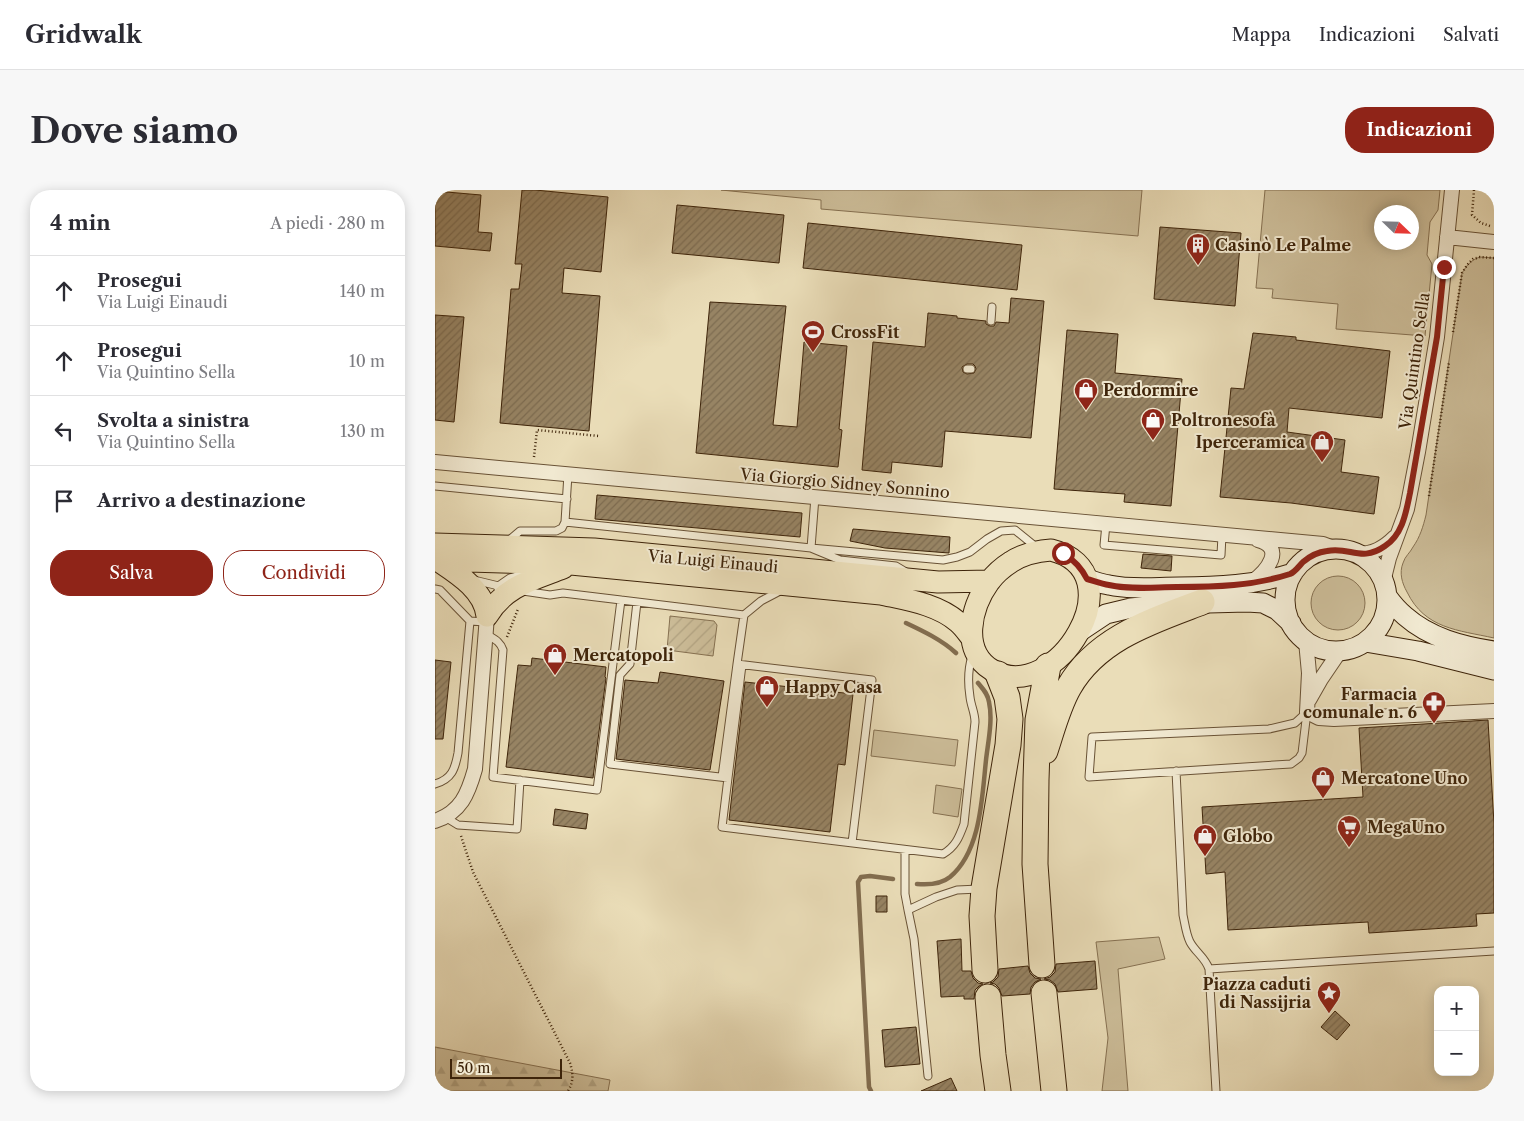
<!DOCTYPE html>
<html lang="it">
<meta charset="utf-8">
<style>
:root{--surface:#fff;--page:#f7f7f7;--text:#2b2b33;--muted:#7c7c81;--line:#e1e1e2;--accent:#8f2418}
body{margin:0;font-family:"Libre Caslon Text",serif;background:var(--page);color:var(--text)}
.controls{position:absolute;right:15px;bottom:15px;display:grid;overflow:hidden;border-radius:10px;box-shadow:0 2px 12px #0003}
.controls button{width:45px;height:45px;display:grid;place-items:center;padding:0;border:0;border-bottom:1px solid var(--line);background:var(--surface);color:var(--text);font:25px sans-serif}
.compass{position:absolute;left:939px;top:15px;width:45px;height:45px;border-radius:50%;background:var(--surface);box-shadow:0 2px 12px #0003;rotate:113deg}
.scale{position:absolute;left:15px;bottom:12px;width:112px;box-sizing:border-box;padding-left:5px;border:2px solid #3e240a;border-top:0;font-size:14px;line-height:18px;white-space:nowrap;color:#3e240a;-webkit-text-stroke:4px #f1e9d1;paint-order:stroke}
.stop{position:absolute;width:15px;height:15px;margin:-11px;border:4px solid #8f2418;border-radius:50%;background:#fff}
.stop.end{background:#8f2418;border-color:#fff;box-shadow:0 1px 5px #0008}
.list{margin:0;padding:0;list-style:none}
h2{display:flex;justify-content:space-between;align-items:center;height:65px;margin:0;padding:0 20px;font-size:21px}
h2 small{font-size:16px;font-weight:400;color:var(--muted)}
.list li{display:grid;grid-template-columns:32px 1fr auto;gap:15px;align-items:center;box-sizing:border-box;height:70px;padding:0 20px;border-top:1px solid var(--line)}
.list b{display:block;font-size:19px;white-space:nowrap}
.list p{margin:0;font-size:16px;white-space:nowrap;color:var(--muted)}
.list em{font-size:16px;font-style:normal;color:var(--muted)}
.actions{display:flex;gap:10px;padding:15px 20px}
.actions a{flex:1;padding:11px 0;border:1px solid var(--accent);border-radius:20px;text-align:center;font-size:18px;color:var(--accent)}
.actions .main{background:var(--accent);color:#fff}
.icon{flex:none;width:28px;height:28px;fill:none;stroke:currentColor;stroke-width:2;stroke-linecap:round;stroke-linejoin:round}
.map{position:relative;flex:none;width:1059px;height:901px;overflow:hidden;border-radius:20px}
header{display:flex;align-items:center;gap:30px;box-sizing:border-box;height:70px;padding:0 25px;background:var(--surface);border-bottom:1px solid var(--line)}
header strong{font-size:24px}
nav{display:flex;gap:28px;margin-inline-start:auto;font-size:18px}
.intro{display:flex;align-items:center;justify-content:space-between;box-sizing:border-box;height:120px;padding:0 30px}
h1{margin:0;font-size:35px}
.button{padding:12px 22px;border-radius:20px;background:var(--accent);color:#fff;font-size:18px;font-weight:700}
main{display:flex;gap:30px;padding:0 30px}
aside{flex:1;background:var(--surface);border-radius:20px;box-shadow:0 2px 12px #0003}
.map>svg:first-child{display:block}
</style>
<header>
<strong>Gridwalk</strong>
<nav><a>Mappa</a><a>Indicazioni</a><a>Salvati</a></nav>
</header>
<div class="intro"><h1>Dove siamo</h1><a class="button">Indicazioni</a></div>
<main>
<aside>
<h2>4 min<small>A piedi · 280 m</small></h2>
<ul class="list">
<li><svg class="icon" aria-label="ahead" viewBox="0 0 24 24"><path d="M12 20V5M6 11l6-6 6 6"/></svg><div><b>Prosegui</b><p>Via Luigi Einaudi</p></div><em>140 m</em></li>
<li><svg class="icon" aria-label="ahead" viewBox="0 0 24 24"><path d="M12 20V5M6 11l6-6 6 6"/></svg><div><b>Prosegui</b><p>Via Quintino Sella</p></div><em>10 m</em></li>
<li><svg class="icon" aria-label="left" viewBox="0 0 24 24"><path d="M17 20v-9H6M10 6l-5 5 5 5"/></svg><div><b>Svolta a sinistra</b><p>Via Quintino Sella</p></div><em>130 m</em></li>
<li><svg class="icon" aria-label="arrive" viewBox="0 0 24 24"><path d="M6 21V4h12l-3 4 3 4H6"/></svg><div><b>Arrivo a destinazione</b></div></li>
</ul>
<div class="actions"><a class="main">Salva</a><a>Condividi</a></div>
</aside>
<div class="map">
<svg width="1059" height="901" viewBox="0 0 1059 901">
<defs>
<pattern id="forest-firs" width="22" height="20" patternUnits="userSpaceOnUse" patternTransform="scale(1.25)"><rect width="22" height="20" fill="#cdbe9a"/><path d="M5 1l3.5 6h-7zM16 11l3.5 6h-7z" fill="#b1a383"/></pattern>
<pattern id="garden-furrows" width="10" height="10" patternUnits="userSpaceOnUse" patternTransform="scale(1.25)"><rect width="10" height="10" fill="#cdbe9a"/><path d="M-1 1l2-2M0 10L10 0M9 11l2-2" fill="none" stroke="#b1a383"/></pattern>
<pattern id="building-hatch" width="6" height="6" patternUnits="userSpaceOnUse" patternTransform="scale(1.25)"><rect width="6" height="6" fill="#978464"/><path d="M-1 1l2-2M0 6l6-6M5 7l2-2" fill="none" stroke="#7d6c51"/></pattern>
</defs>
<rect width="100%" height="100%" fill="#eaddb8"/>
<filter id="stains"><feTurbulence type="fractalNoise" baseFrequency=".004" numOctaves="4"/><feColorMatrix values="0 0 0 0 .2 0 0 0 0 .09 0 0 0 0 .02 0 0 0 .5 -.17"/></filter>
<radialGradient id="worn" r=".72"><stop offset=".6" stop-color="#630" stop-opacity="0"/><stop offset="1" stop-color="#630" stop-opacity=".3"/></radialGradient>
<path fill="#cdbe9a" stroke="#867152" fill-rule="evenodd" d="M286 0H707L703 46 386 19V10Z
M830 0H1005L1003 20 995 32 992 65 997 74 990 146 901 139 903 114 837 108 838 99 821 98ZM946 22H976V52H946Z
M1045 67 1059 68V448C1023 440 990 439 972 402 967 393 964 383 968 373 970 366 975 363 978 357 985 347 988 337 991 325L1027 83C1032 75 1036 70 1045 67Z
M876 413a27 27 0 1 1 54 0a27 27 0 1 1-54 0Z
M439 540 523 550 520 576 436 566Z
M501 595 527 599 523 627 498 623Z
M724 747 730 769 683 779 693 901H667L673 848 661 752Z"/>
<path fill="url(#forest-firs)" stroke="#867152" d="M0 857 175 890 173 901H0Z"/>
<path fill="url(#garden-furrows)" stroke="#867152" d="M235 426 279 431 282 435 278 466 232 460Z"/>
<g fill="none" stroke-linecap="round" stroke-linejoin="round">
<path stroke="#826d4f" stroke-width="4.5" d="M471 433C488 441 507 450 521 463
M482 694C493 695 505 695 515 687 546 661 547 607 551 570 553 552 558 530 554 512 553 504 548 499 543 493
M436 901 434 897 423 692 426 687 435 686 458 689"/>
</g>
<path fill="url(#building-hatch)" stroke="#3e240a" fill-rule="evenodd" d="M87 0H100L173 7 166 82 129 78 127 103 165 106 154 241 65 233 76 99H84L87 74H80Z
M0 1 46 5 43 42 57 43 55 61 0 56Z
M242 15 349 25 344 73 237 63Z
M373 33 587 55 582 100 368 78Z
M725 37 806 43 800 116 719 109Z
M576 108 609 111 596 248 510 241 507 277 457 272 456 283 427 280 438 152 490 157 493 123 522 126V128L551 131V134L555 136H559L561 132 574 133ZM532 174H538L540 176 541 179 539 183 532 184 528 182 527 177Z
M275 112 351 116 338 235 362 237 369 152 412 156 404 239 407 240 403 277 261 263Z
M0 125 29 127 19 232 0 230Z
M632 140 683 144 680 183 747 189 736 316 689 312 690 304 619 299Z
M818 143 861 147V150L955 161 947 228 854 218 852 242 910 250 906 282 944 287 939 324 856 313 785 307 796 198 809 199Z
M162 305 367 323 365 347 160 329Z
M418 339 515 347 514 363 450 358 415 351Z
M708 364 737 366 736 381 706 378Z
M97 468 171 477 170 487 171 488 158 588 71 577 83 475 96 476Z
M0 470 16 472 8 549H0Z
M225 482 289 491 275 580 181 569 190 490 223 493Z
M310 492 418 504 410 575 403 574 395 642 294 630Z
M1053 530 1059 634V723L1041 724 1042 736 934 743 933 732 793 740 790 682 771 684 767 617 928 607 924 538Z
M120 619 153 624 151 639 118 635Z
M441 706H452V722H441Z
M526 749 527 781H536L538 788 543 793 548 794 544 796 540 800 539 809H529V806L506 807 502 751Z
M660 771 662 799 623 802 620 794 615 790 609 789 615 787 620 782 621 774Z
M593 776 595 783 600 788 606 789 600 792 596 797 595 804 567 806 564 798 560 794 555 793 558 792 563 787 564 779Z
M900 821 915 835 902 850 886 837Z
M481 837 485 874 450 877 447 840Z
M516 888 522 901H486Z"/>
<g fill="none" stroke-linecap="round" stroke-linejoin="round">
<g stroke="#695236" stroke-width="9">
<path id="service" d="M556 131 557 117
M532 179H536
M0 296 132 309
M380 307 376 358 508 370 522 367 535 362 552 349 566 341 580 340 601 357
M130 332 376 358 405 370 461 376 471 382
M671 334 669 355 786 365 787 345
M73 351 85 341H121L127 338 130 332 133 284
M39 390 72 398
M62 397 75 388 90 384
M0 399 5 400 35 431 51 432
M347 400 326 411 309 425 302 474 437 490 417 653
M186 410 309 425
M202 412 195 474 185 485 175 574 293 588 287 637 508 664C520 657 524 648 529 634L540 532C540 523 536 516 535 507 533 494 533 479 537 466
M51 444C59 449 65 451 68 460L58 587 162 600 186 410 128 403 115 405 88 401
M872 522 867 563 864 568 856 574 654 587 657 547 834 539 860 533Z
M741 581 748 725C750 734 751 744 755 752 761 763 770 767 774 779L781 901
M287 587 302 474
M293 588 307 475
M0 594C17 589 20 579 23 563L35 431
M10 627 23 635 82 639 85 590
M470 660V704L473 720
M774 779 1059 761
M493 886 479 749 473 720 501 707 522 700 544 699"/>
</g>
<g stroke="#695236" stroke-width="16">
<path id="minor" d="M1012 47 1059 52
M0 272 888 354 904 360
M922 364C938 364 949 358 960 347
M817 392C832 381 851 358 823 350
M948 392 954 368 972 319 983 262 1002 147 1017 0
M871 451 874 483 872 522 884 528 899 529 1059 521
M874 510 886 489 905 461
M0 631C26 622 33 604 40 579L52 426"/>
</g>
<g stroke="#3e240a" stroke-width="21">
<path id="secondary" d="M850 410a51 51 0 1 1 102 0a51 51 0 1 1-102 0Z
M652 389C659 391 667 394 674 395 697 400 721 397 744 397 783 397 820 395 858 383
M952 406C957 413 963 420 970 426 995 448 1027 456 1059 461
M644 442 671 424 696 418 735 414 812 412 828 413 842 420 856 433
M930 452 983 461 1059 480"/>
</g>
<g stroke="#3e240a" stroke-width="23">
<path id="primary" d="M0 354 159 359 503 392 555 391
M616 360C704 381 621 518 557 480 525 461 536 417 554 392 560 384 568 377 576 372 588 364 602 361 616 360Z
M0 370 136 374 446 404C473 410 502 414 523 432 528 436 532 442 536 447
M2 370C23 384 49 400 52 426
M52 426C70 396 97 390 128 378"/>
</g>
<g stroke="#3e240a" stroke-width="27">
<path id="motorway" d="M610 561C617 540 623 516 634 497 662 448 717 431 767 412
M607 775 600 674 601 590 603 530 613 476
M550 780 547 726 549 698 573 555 575 529 572 507 563 484
M609 803 619 901
M553 807 558 865 563 901"/>
</g>
<path stroke="#3e240a" stroke-width="2.5" stroke-dasharray="1 2.5" stroke-linecap="butt" d="M1039 0 1037 25 1046 33 1055 36
M1018 142 1027 83 1032 75 1038 69 1045 67 1059 68
M99 267 102 240 164 246
M994 306 1014 172
M72 447 83 419
M26 646 38 682 135 873C138 883 139 891 133 901"/>
<use href="#service" stroke="#f1e9d1" stroke-width="7"/>
<use href="#minor" stroke="#f1e9d1" stroke-width="14"/>
<use href="#secondary" stroke="#f1e9d1" stroke-width="19"/>
<use href="#primary" stroke="#eaddb8" stroke-width="21"/>
<use href="#motorway" stroke="#eaddb8" stroke-width="25"/>
</g>
<g fill="none" stroke-linecap="round" stroke-linejoin="round">
<path stroke="#8f2418" stroke-width="6" d="M628 363C639 370 646 377 652 389 659 391 667 394 674 395 696 400 720 397 742 397 780 397 818 396 855 384 860 382 864 376 868 372 875 366 883 362 892 361 915 356 926 373 950 356 968 344 971 322 975 303L1002 147 1009 77"/>
</g>
<defs>
<g id="building-pin" transform="scale(1.25)"><path d="M0 17L-7.5 6A9.5 9.5 0 1 1 7.5 6Z" fill="#8f2418" stroke="#f1e9d1"/><path d="M-4-6H4V6H1V3H-1V6H-4ZM-2.5-4.3h1.7v1.8h-1.7ZM.8-4.3h1.7v1.8H.8ZM-2.5-1h1.7V.8h-1.7ZM.8-1h1.7V.8H.8Z" fill="#fff"/></g>
<g id="stadium-pin" transform="scale(1.25)"><path d="M0 17L-7.5 6A9.5 9.5 0 1 1 7.5 6Z" fill="#8f2418" stroke="#f1e9d1"/><path d="M0-5a6.5 5 0 1 0 0 10a6.5 5 0 1 0 0-10ZM-3.5-1.8h7v3.6h-7Z" fill="#fff"/></g>
<g id="shop-pin" transform="scale(1.25)"><path d="M0 17L-7.5 6A9.5 9.5 0 1 1 7.5 6Z" fill="#8f2418" stroke="#f1e9d1"/><path d="M-5-2.5h2.3a2.7 3.5 0 0 1 5.4 0H5L5.5 6h-11ZM-1.5-2.5h3a1.5 2.3 0 0 0-3 0Z" fill="#fff"/></g>
<g id="pharmacy-pin" transform="scale(1.25)"><path d="M0 17L-7.5 6A9.5 9.5 0 1 1 7.5 6Z" fill="#8f2418" stroke="#f1e9d1"/><path d="M-2-6h4v4h4v4h-4v4h-4v-4h-4v-4h4Z" fill="#fff"/></g>
<g id="supermarket-pin" transform="scale(1.25)"><path d="M0 17L-7.5 6A9.5 9.5 0 1 1 7.5 6Z" fill="#8f2418" stroke="#f1e9d1"/><path d="M-6-5.5h2.5l.6 2H6L4.5 2H-2.5L-4.4-4H-6ZM-1.5 3.2a1.3 1.3 0 1 0 .1 0ZM3 3.2a1.3 1.3 0 1 0 .1 0Z" fill="#fff"/></g>
<g id="sight-pin" transform="scale(1.25)"><path d="M0 17L-7.5 6A9.5 9.5 0 1 1 7.5 6Z" fill="#8f2418" stroke="#f1e9d1"/><path d="M0-6L1.8-2.2L6-1.7L2.9 1.2L3.7 5.4L0 3.3L-3.7 5.4L-2.9 1.2L-6-1.7L-1.8-2.2Z" fill="#fff"/></g>
</defs>
<g fill-rule="evenodd">
<use href="#building-pin" x="763" y="55"/>
<use href="#stadium-pin" x="378" y="142"/>
<use href="#shop-pin" x="651" y="200"/>
<use href="#shop-pin" x="718" y="230"/>
<use href="#shop-pin" x="887" y="252"/>
<use href="#shop-pin" x="120" y="465"/>
<use href="#shop-pin" x="332" y="497"/>
<use href="#pharmacy-pin" x="999" y="513"/>
<use href="#shop-pin" x="888" y="588"/>
<use href="#supermarket-pin" x="914" y="637"/>
<use href="#shop-pin" x="770" y="646"/>
<use href="#sight-pin" x="894" y="803"/>
</g>
<g text-anchor="middle" dominant-baseline="central" stroke-width="4" stroke-linejoin="round" paint-order="stroke">
<g font-size="16" font-weight="bold" fill="#3e240a" stroke="#f1e9d1" text-anchor="start">
<text x="780" y="55">Casinò Le Palme</text>
<text x="396" y="142">CrossFit</text>
<text x="668" y="200">Perdormire</text>
<text x="736" y="230">Poltronesofà</text>
<text x="870" y="252" text-anchor="end">Iperceramica</text>
<text x="138" y="465">Mercatopoli</text>
<text x="350" y="497">Happy Casa</text>
<text x="982" y="504" text-anchor="end">Farmacia<tspan x="982" dy="18">comunale n. 6</tspan></text>
<text x="906" y="588">Mercatone Uno</text>
<text x="932" y="637">MegaUno</text>
<text x="788" y="646">Globo</text>
<text x="876" y="794" text-anchor="end">Piazza caduti<tspan x="876" dy="18">di Nassijria</tspan></text>
</g>
<g font-size="16" fill="#3e240a" stroke="#f1e9d1">
<text transform="translate(979 171) rotate(-82)">Via Quintino Sella</text>
<text transform="translate(410 293) rotate(5)">Via Giorgio Sidney Sonnino</text>
<text transform="translate(278 371) rotate(5)">Via Luigi Einaudi</text>
</g>
</g>
<rect width="100%" height="100%" filter="url(#stains)"/>
<rect width="100%" height="100%" fill="url(#worn)"/>
</svg>
<div class="controls">
<button>+</button>
<button>−</button>
</div>
<svg class="compass" viewBox="-18 -18 36 36"><path d="M0-13l5 13h-10z" fill="#e53935"/><path d="M0 13l5-13h-10z" fill="#7c7c81"/></svg>
<div class="scale">50 m</div>
<div class="stop" style="left:628px;top:363px"></div>
<div class="stop end" style="left:1009px;top:77px"></div>
</div>
</main>
